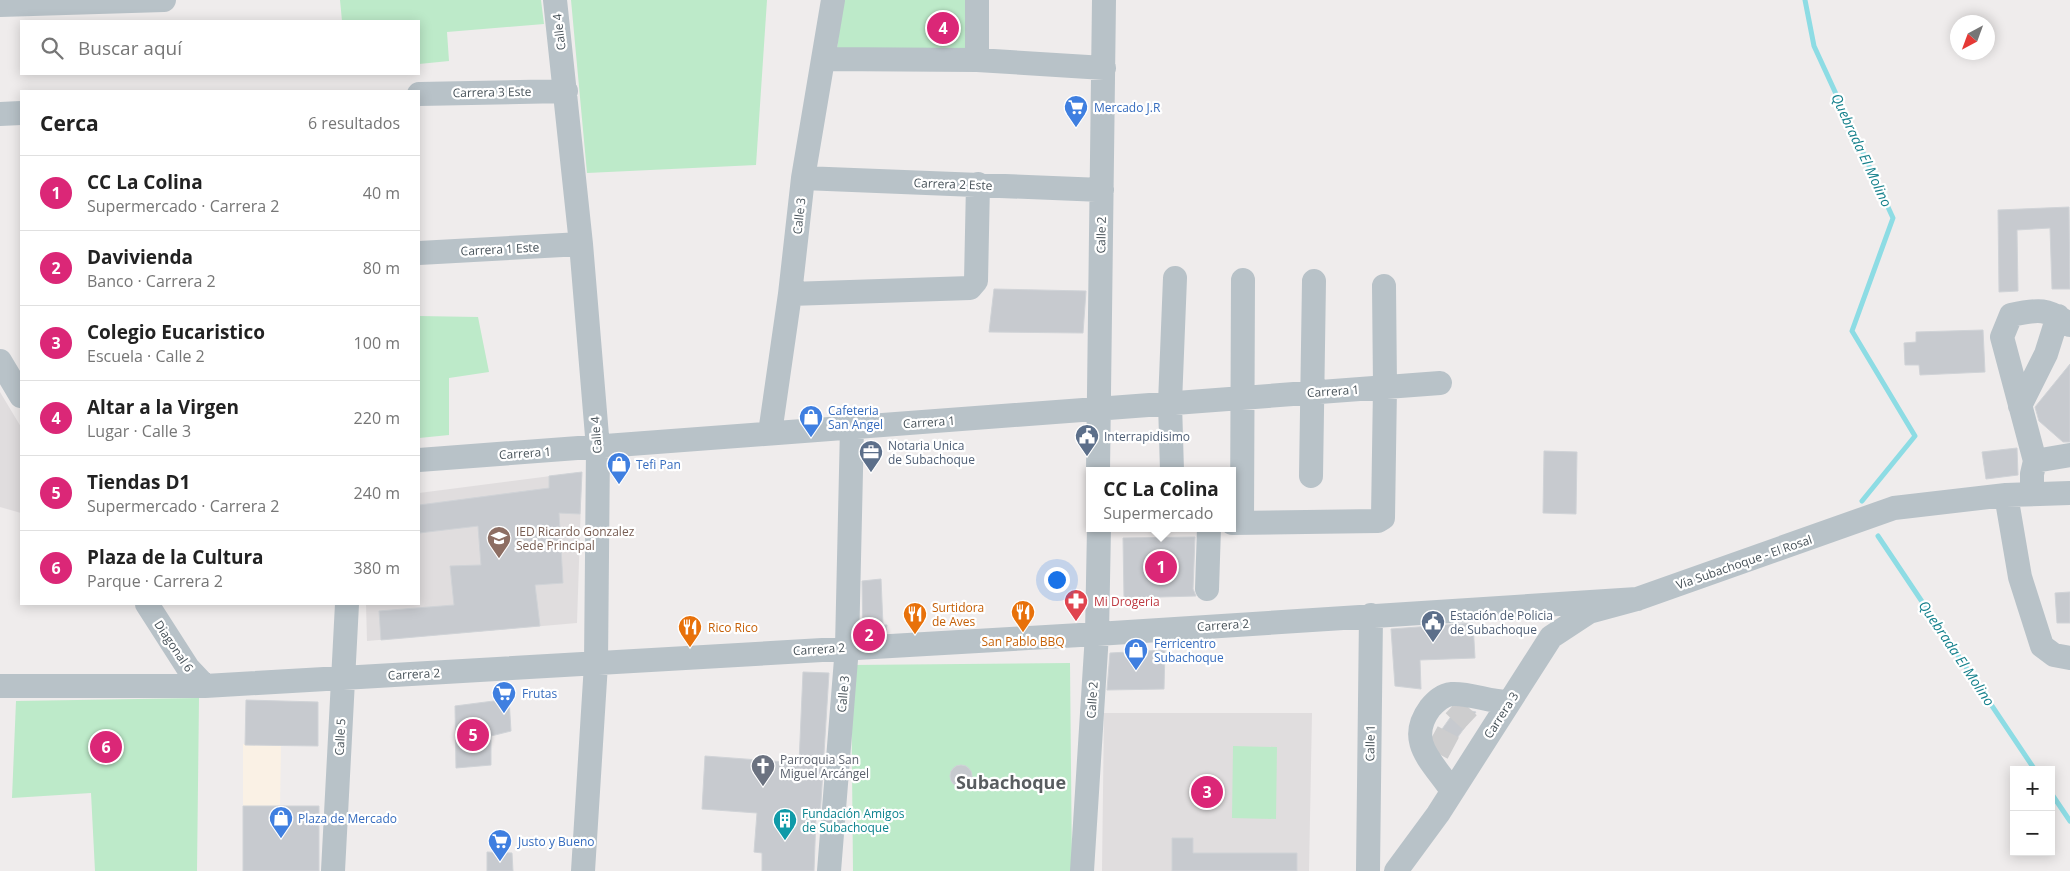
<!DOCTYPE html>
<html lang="es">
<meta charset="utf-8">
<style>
:root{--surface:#fff;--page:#f2f2f2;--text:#222;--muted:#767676;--line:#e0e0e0;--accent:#db2777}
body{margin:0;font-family:"Open Sans",sans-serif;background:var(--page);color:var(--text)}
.controls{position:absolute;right:15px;bottom:15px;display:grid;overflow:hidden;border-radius:0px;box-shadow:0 2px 12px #0003}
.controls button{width:45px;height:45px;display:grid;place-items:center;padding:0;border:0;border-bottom:1px solid var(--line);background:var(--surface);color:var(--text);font:25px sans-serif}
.compass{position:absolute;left:1950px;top:15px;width:45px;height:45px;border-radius:50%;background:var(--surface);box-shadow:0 2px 12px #0003;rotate:221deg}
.you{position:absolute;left:1056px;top:579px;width:18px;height:18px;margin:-12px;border:4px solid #fff;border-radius:50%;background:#1a73e8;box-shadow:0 0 0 8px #1a73e833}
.badge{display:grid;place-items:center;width:32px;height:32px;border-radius:50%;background:var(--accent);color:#fff;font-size:16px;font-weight:700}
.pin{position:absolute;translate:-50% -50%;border:2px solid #fff;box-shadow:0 1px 5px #0006}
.popup{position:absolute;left:1086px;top:467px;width:150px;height:65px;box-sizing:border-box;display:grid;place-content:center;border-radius:0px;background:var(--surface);filter:drop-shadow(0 1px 4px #0005);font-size:16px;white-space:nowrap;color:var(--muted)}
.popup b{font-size:19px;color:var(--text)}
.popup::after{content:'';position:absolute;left:50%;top:100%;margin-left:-10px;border:10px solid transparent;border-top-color:var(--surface)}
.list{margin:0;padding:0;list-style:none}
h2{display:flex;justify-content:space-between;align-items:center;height:65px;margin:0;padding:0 20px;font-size:21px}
h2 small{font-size:16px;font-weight:400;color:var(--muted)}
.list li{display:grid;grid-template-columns:32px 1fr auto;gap:15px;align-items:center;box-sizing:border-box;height:75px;padding:0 20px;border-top:1px solid var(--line)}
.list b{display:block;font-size:19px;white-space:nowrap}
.list p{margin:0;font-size:16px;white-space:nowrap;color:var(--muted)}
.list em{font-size:16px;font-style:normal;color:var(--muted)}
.icon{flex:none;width:28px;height:28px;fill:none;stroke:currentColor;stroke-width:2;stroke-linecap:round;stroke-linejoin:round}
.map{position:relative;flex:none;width:2070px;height:871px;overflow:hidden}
.search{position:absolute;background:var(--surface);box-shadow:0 2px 12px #0003;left:20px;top:20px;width:400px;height:55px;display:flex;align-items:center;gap:12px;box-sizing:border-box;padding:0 18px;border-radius:0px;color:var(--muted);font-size:19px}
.panel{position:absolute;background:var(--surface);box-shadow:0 2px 12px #0003;left:20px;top:90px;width:400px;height:515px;border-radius:0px}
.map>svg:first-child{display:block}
</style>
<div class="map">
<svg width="2070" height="871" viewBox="0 0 2070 871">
<rect width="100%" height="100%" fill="#efecec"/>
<path fill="#faf1e5" d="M243 744 281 745 280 806H243Z"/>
<path fill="#e0ddde" d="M0 392 21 427V513L0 507Z
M582 472 577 623 367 641 366 604H419V493Z
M1104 713H1312L1309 871H1102Z"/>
<path fill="#bdeac9" d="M340 0H541L544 24 447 32 449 61 419 64V21H342Z
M571 0H767L756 165 587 173Z
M843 0H967L968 48 837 49Z
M419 316 478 317 489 372 449 378V435L419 438Z
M1070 663 1072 871H853L851 665Z
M199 698 197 871H95L91 793 12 798 16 701Z
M1233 746 1277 747 1276 819 1232 818Z"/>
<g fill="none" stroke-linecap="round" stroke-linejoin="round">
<path stroke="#8ddce4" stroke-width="5" d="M1805 0 1814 46 1893 218 1852 331 1915 436 1862 501
M1878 536 2035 770
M2051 793 2070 821"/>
</g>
<path fill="#c7cacf" stroke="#d0d3d7" d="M2069 207 2070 289H2052L2050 228 2017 230 2018 291 1999 292 1998 210Z
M994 289 1086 291 1083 333 989 332Z
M1983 330 1985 372 1920 375 1919 365H1905L1904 343 1916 342V332Z
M2070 364V442H2063L2039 421 2035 407Z
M2017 448 2018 475 1986 479 1982 452Z
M1544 451 1577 452 1576 514 1543 513Z
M582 472 580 514 559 513 563 583 535 585 540 626 381 640 379 611 454 605 450 566 481 565 478 526 419 533V505L549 488V476Z
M1195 537 1193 589 1196 596 1124 598 1123 538Z
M881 579 883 625H887L886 632 863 634 862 581Z
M2070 592V623H2057L2055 593Z
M1473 623 1475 658 1420 660 1421 689 1395 686 1391 629Z
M1165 650 1164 689 1107 690 1110 653Z
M803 672 829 673 820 818 816 817 814 871H762V853L754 852 757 813 702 809 705 756 799 763Z
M509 699 511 731 491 736V765L456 768 455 706Z
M246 700 318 702V746L245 745Z
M1457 708 1476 712 1444 756 1435 739Z
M950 776a11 11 0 1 1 22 0a11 11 0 1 1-22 0Z
M243 806H319V871H243Z
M1172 838H1193V853H1297V871H1172Z
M487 852 512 853 513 871H487Z"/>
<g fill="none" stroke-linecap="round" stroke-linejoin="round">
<path stroke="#cdcdce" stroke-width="24" stroke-dasharray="24 12" stroke-linecap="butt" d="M1437 753 1453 723 1468 707"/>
<path stroke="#b8c2c8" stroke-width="24" d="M555 0 581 244 598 448 596 664 583 871
M0 5 164 0
M824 59 977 60 1104 68
M977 60V0
M419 94 566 91
M0 114 21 113
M803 178 1102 190
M419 253 581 244
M790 294 970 288 976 281 978 184
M0 361 21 396
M2020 406 2046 354 2058 316
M770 433 790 294 803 178 833 0
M419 460 1440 383
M2035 461 2070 455
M1098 471 1104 0
M1172 471 1170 403 1175 278
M1311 476 1314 281
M2032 494V474L2035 461 2002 337 2011 315C2038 309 2048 308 2070 325
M2006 495 2020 577 2042 646 2054 655 2070 658
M1232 523 1378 521 1383 518 1385 387 1384 286
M1242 523 1243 280
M1207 589 1209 528
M147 604 188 668 205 686
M0 686H205L1097 634 1637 599
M1452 791C1433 762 1405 742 1430 708 1436 701 1442 695 1452 694 1471 693 1489 702 1509 702
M333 871 347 604
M829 871 847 647 852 427
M1082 871 1097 634 1099 528
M1368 871 1371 615
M1396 871 1438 814 1551 637 1589 612 1637 599 1894 508 2006 495 2070 493"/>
</g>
<defs>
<g id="supermarket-pin" transform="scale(1.25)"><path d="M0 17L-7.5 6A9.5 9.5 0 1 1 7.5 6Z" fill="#3f7fe0" stroke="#fff"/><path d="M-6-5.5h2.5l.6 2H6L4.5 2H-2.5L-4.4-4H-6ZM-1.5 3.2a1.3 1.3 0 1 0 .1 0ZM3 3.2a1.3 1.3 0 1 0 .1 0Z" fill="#fff"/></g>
<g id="shop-pin" transform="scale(1.25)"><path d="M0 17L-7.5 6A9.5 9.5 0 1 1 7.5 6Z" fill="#3f7fe0" stroke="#fff"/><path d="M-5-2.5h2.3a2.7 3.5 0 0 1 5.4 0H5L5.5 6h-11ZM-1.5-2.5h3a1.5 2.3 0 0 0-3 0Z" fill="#fff"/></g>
<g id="civic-pin" transform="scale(1.25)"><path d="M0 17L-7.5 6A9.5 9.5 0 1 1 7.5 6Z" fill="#5c6f8a" stroke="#fff"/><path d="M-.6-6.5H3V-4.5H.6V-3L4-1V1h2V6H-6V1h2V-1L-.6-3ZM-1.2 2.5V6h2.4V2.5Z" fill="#fff"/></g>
<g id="office-pin" transform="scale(1.25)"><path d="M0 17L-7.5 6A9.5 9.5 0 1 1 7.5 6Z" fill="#5c6f8a" stroke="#fff"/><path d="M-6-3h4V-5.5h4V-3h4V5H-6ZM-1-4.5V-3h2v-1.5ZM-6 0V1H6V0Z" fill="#fff"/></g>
<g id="school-pin" transform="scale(1.25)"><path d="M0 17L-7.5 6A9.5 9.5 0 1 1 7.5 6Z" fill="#8d6e63" stroke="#fff"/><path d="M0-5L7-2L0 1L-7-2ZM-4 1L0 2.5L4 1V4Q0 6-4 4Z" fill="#fff"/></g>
<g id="pharmacy-pin" transform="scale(1.25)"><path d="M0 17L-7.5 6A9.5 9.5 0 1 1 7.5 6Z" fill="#e0444e" stroke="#fff"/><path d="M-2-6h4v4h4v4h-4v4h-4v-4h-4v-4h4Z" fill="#fff"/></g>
<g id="restaurant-pin" transform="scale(1.25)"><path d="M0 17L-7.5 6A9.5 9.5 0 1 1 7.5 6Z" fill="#e8710a" stroke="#fff"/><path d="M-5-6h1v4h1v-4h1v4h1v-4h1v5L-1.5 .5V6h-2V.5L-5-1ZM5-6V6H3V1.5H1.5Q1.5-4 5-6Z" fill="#fff"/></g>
<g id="church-pin" transform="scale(1.25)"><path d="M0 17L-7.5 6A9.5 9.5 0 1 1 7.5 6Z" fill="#6b7280" stroke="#fff"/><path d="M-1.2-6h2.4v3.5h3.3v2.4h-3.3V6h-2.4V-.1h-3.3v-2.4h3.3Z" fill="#fff"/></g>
<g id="building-pin" transform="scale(1.25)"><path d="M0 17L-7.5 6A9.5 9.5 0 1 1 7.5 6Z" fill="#0f9aa8" stroke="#fff"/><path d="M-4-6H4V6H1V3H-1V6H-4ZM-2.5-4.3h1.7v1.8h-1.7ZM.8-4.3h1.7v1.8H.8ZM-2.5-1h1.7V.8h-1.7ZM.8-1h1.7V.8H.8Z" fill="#fff"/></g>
</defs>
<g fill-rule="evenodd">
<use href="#supermarket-pin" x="1076" y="107"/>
<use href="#shop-pin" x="811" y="417"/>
<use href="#civic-pin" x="1087" y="436"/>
<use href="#office-pin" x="871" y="452"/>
<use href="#shop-pin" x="619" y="464"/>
<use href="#school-pin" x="499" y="538"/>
<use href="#pharmacy-pin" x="1076" y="601"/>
<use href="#restaurant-pin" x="1023" y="612"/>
<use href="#restaurant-pin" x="915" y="614"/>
<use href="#civic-pin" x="1433" y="622"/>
<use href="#restaurant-pin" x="690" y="627"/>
<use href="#shop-pin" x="1136" y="650"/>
<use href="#supermarket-pin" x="504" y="693"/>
<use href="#church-pin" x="763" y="766"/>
<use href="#shop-pin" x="281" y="818"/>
<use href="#building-pin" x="785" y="820"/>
<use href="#supermarket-pin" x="500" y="841"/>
</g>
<g text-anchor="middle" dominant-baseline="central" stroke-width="4.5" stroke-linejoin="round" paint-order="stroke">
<g font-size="12" fill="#465158" stroke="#fff">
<text transform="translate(559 32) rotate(-97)">Calle 4</text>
<text transform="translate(492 92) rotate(-1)">Carrera 3 Este</text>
<text transform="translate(953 184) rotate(2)">Carrera 2 Este</text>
<text transform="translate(799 216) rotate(-84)">Calle 3</text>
<text transform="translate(1101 235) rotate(-89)">Calle 2</text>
<text transform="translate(500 249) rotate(-3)">Carrera 1 Este</text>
<text transform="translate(1333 391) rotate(-4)">Carrera 1</text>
<text transform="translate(929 422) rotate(-4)">Carrera 1</text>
<text transform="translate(596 435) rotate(-94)">Calle 4</text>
<text transform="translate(525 453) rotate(-4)">Carrera 1</text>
<text transform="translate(1744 562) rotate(-19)">Vía Subachoque - El Rosal</text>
<text transform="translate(1223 625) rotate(-4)">Carrera 2</text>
<text transform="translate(174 646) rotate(56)">Diagonal 6</text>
<text transform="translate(819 649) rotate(-4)">Carrera 2</text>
<text transform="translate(414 674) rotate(-3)">Carrera 2</text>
<text transform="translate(843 694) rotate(-85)">Calle 3</text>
<text transform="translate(1092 700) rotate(-86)">Calle 2</text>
<text transform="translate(1501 715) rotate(-57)">Carrera 3</text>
<text transform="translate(340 737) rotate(-87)">Calle 5</text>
<text transform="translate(1370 743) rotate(-89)">Calle 1</text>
</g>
<g font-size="12" fill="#366cbe" stroke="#fff" text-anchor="start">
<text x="1094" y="107">Mercado J.R</text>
<text x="828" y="410">Cafeteria<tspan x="828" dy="14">San Angel</tspan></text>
<text x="636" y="464">Tefi Pan</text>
<text x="1154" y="643">Ferricentro<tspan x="1154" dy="14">Subachoque</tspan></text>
<text x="522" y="693">Frutas</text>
<text x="298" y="818">Plaza de Mercado</text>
<text x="518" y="841">Justo y Bueno</text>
</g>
<g font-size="12" fill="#4e5e75" stroke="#fff" text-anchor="start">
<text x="1104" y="436">Interrapidisimo</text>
<text x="888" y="445">Notaria Unica<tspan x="888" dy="14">de Subachoque</tspan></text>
<text x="1450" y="615">Estación de Policia<tspan x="1450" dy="14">de Subachoque</tspan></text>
</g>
<g font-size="12" fill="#785e54" stroke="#fff" text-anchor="start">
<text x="516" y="531">IED Ricardo Gonzalez<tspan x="516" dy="14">Sede Principal</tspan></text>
</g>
<g font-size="12" fill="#be3a42" stroke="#fff" text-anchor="start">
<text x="1094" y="601">Mi Drogeria</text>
</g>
<g font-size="12" fill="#c56008" stroke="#fff" text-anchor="start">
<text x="932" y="607">Surtidora<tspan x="932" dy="14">de Aves</tspan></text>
<text x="708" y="627">Rico Rico</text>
<text x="1023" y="641" text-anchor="middle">San Pablo BBQ</text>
</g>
<g font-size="12" fill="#5b616d" stroke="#fff" text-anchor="start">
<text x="780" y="759">Parroquia San<tspan x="780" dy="14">Miguel Arcángel</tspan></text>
</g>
<g font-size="12" fill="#0d838f" stroke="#fff" text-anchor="start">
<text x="802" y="813">Fundación Amigos<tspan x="802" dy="14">de Subachoque</tspan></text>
</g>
<g font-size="14" font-style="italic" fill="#16818c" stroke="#fff">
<text transform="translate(1862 150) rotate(65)">Quebrada El Molino</text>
<text transform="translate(1957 653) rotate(56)">Quebrada El Molino</text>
</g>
<g font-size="18" font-weight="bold" fill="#595d60" stroke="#fff">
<text x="1011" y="782">Subachoque</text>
</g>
</g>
</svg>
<div class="controls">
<button>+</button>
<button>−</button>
</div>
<svg class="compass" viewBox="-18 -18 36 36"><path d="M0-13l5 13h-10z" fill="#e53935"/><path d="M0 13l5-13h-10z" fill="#767676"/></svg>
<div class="you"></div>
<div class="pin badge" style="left:1161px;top:567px">1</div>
<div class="popup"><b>CC La Colina</b>Supermercado</div>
<div class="pin badge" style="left:869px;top:635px">2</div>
<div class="pin badge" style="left:1207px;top:792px">3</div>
<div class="pin badge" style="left:943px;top:28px">4</div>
<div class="pin badge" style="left:473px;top:735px">5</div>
<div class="pin badge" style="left:106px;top:747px">6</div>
<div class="search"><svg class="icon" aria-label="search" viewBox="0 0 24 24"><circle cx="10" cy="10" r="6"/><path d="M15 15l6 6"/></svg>Buscar aquí</div>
<section class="panel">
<h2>Cerca<small>6 resultados</small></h2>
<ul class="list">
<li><span class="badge">1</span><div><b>CC La Colina</b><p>Supermercado · Carrera 2</p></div><em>40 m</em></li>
<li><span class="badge">2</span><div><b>Davivienda</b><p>Banco · Carrera 2</p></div><em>80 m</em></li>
<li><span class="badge">3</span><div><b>Colegio Eucaristico</b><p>Escuela · Calle 2</p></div><em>100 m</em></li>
<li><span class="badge">4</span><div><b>Altar a la Virgen</b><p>Lugar · Calle 3</p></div><em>220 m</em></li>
<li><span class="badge">5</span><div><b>Tiendas D1</b><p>Supermercado · Carrera 2</p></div><em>240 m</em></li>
<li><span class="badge">6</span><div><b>Plaza de la Cultura</b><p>Parque · Carrera 2</p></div><em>380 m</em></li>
</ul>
</section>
</div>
